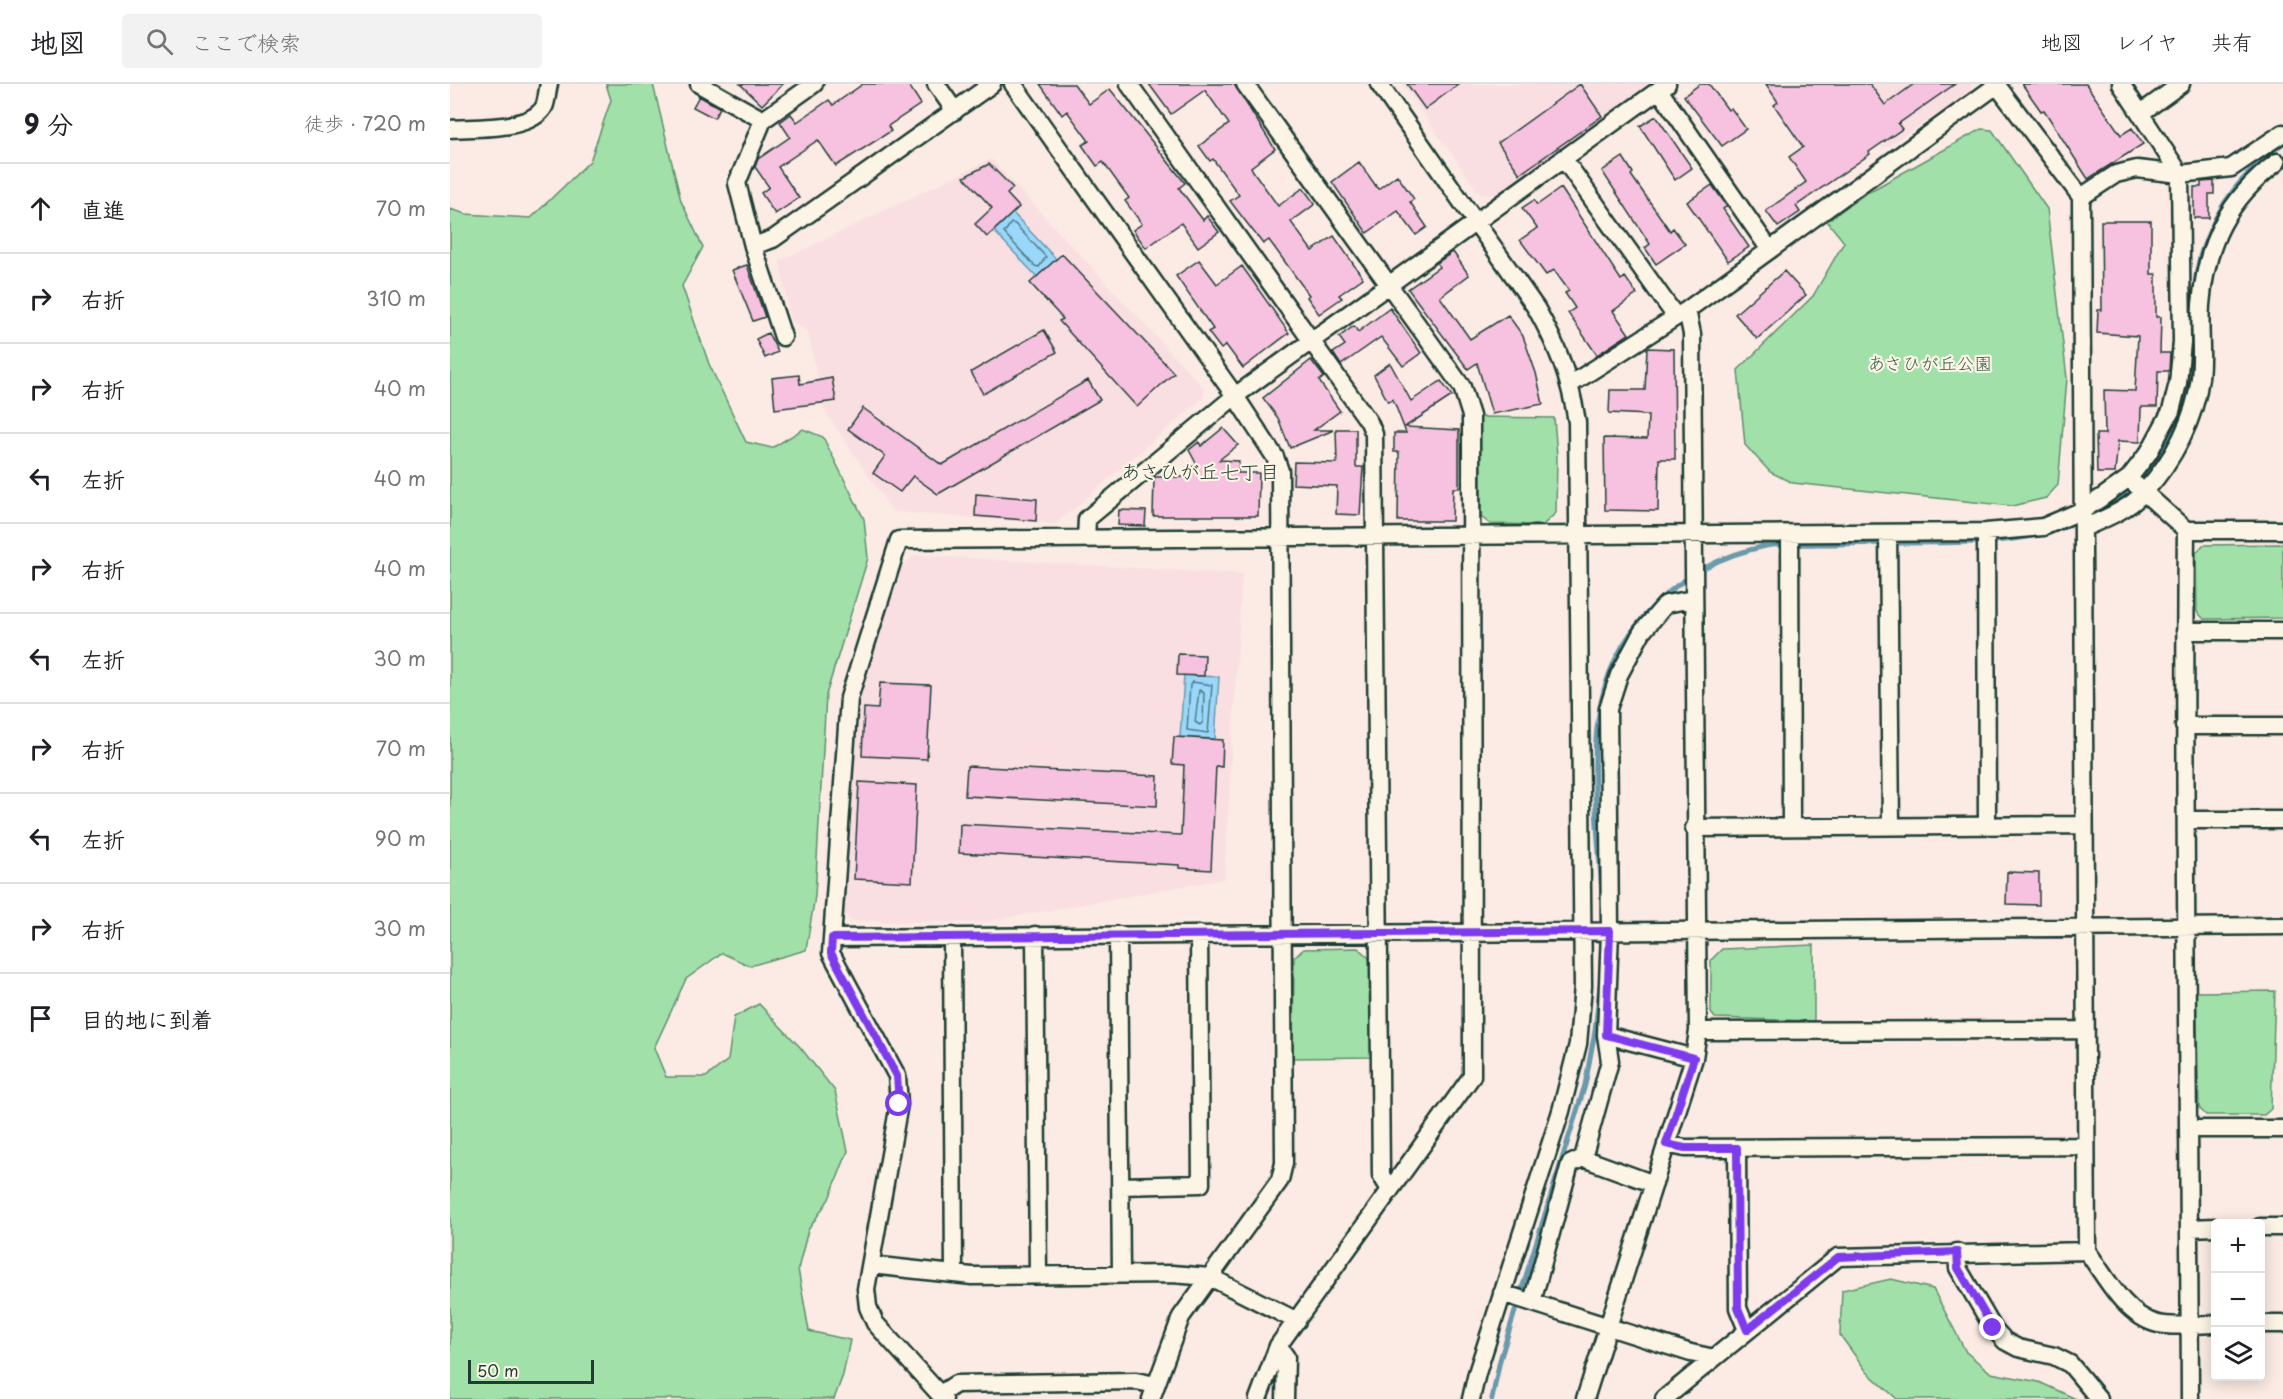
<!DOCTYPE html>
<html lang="ja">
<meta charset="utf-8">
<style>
:root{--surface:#fff;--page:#f2f2f2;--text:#202124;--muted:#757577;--line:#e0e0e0}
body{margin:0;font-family:"Playpen Sans","Klee One",sans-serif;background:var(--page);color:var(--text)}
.controls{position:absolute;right:18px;bottom:18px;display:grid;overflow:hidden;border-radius:6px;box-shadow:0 3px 15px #0003}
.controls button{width:54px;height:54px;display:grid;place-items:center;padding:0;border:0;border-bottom:2px solid var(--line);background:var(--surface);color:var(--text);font:30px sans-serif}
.scale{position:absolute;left:18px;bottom:15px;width:126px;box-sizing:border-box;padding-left:6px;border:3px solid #1f3d34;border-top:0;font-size:16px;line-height:21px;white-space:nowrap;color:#1f3d34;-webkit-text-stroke:4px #fcf5e5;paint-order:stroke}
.stop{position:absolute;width:18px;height:18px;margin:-14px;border:4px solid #7c3aed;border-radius:50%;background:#fff}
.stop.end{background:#7c3aed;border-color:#fff;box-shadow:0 2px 6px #0008}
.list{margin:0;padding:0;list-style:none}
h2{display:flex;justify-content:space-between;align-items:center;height:78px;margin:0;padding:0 24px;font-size:26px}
h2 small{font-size:20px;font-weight:400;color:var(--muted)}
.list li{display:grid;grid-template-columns:39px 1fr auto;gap:18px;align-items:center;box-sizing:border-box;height:90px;padding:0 24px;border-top:2px solid var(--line)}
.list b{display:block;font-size:22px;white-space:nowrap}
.list em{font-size:20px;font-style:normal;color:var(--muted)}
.icon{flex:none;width:33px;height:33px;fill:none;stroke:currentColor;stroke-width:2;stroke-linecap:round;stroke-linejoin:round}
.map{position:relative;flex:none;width:1833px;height:1315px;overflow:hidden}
header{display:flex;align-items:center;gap:36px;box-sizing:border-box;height:84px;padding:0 30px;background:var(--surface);border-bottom:2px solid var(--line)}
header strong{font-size:28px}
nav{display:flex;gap:33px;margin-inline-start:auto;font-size:21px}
.search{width:420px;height:54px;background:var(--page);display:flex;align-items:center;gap:15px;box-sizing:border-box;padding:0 21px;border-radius:6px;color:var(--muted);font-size:22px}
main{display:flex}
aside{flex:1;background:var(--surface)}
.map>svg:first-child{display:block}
</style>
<header>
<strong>地図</strong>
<div class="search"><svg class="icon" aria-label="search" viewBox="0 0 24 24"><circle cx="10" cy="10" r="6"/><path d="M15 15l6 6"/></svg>ここで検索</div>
<nav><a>地図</a><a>レイヤ</a><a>共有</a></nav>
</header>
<main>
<aside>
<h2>9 分<small>徒歩 · 720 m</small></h2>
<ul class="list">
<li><svg class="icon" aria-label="ahead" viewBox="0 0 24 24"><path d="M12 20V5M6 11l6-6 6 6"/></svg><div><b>直進</b></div><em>70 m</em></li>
<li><svg class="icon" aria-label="right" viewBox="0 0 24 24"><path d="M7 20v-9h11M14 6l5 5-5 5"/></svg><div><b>右折</b></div><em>310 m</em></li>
<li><svg class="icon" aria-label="right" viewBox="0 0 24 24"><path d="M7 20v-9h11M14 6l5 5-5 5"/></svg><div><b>右折</b></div><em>40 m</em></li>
<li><svg class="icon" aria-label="left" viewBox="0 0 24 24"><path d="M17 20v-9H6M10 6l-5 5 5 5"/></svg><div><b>左折</b></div><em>40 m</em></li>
<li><svg class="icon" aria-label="right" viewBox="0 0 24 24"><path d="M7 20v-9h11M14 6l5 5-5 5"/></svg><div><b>右折</b></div><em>40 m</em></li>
<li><svg class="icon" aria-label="left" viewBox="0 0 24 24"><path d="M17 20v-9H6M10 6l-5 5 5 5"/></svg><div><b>左折</b></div><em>30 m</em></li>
<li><svg class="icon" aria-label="right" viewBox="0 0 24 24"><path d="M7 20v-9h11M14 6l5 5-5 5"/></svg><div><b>右折</b></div><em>70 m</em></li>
<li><svg class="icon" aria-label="left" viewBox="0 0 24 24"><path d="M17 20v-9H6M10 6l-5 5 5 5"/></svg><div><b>左折</b></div><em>90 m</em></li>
<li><svg class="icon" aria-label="right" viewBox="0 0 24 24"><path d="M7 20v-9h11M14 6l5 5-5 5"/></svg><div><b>右折</b></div><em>30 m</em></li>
<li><svg class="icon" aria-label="arrive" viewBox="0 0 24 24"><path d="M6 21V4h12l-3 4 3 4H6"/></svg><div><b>目的地に到着</b></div></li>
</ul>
</aside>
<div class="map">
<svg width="1833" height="1315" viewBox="0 0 1833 1315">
<rect width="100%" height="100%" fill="#fbebe4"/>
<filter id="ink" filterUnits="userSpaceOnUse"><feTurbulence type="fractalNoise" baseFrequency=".0167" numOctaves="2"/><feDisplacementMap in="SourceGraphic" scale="12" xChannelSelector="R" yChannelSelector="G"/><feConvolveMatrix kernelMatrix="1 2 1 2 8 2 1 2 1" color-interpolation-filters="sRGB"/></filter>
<g filter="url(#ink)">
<path fill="#fadfe2" d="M952 0H1207L1050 112 1030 110Z
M1386 0H1522L1520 10 1433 65Z
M541 75 754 304V313L606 440 443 428 374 326 358 248 340 236 330 177Z
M465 471 792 490 774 795 528 839 401 837 392 829 409 617 448 487Z"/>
<path fill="#a1e0a8" stroke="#608e6e" stroke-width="1.5" d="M156 0H203L231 117 253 163 232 202 259 280 296 358 322 364 353 345 373 353 414 435 418 474 376 611 365 812 356 866 300 882 272 869 236 895 204 964 216 993H256L278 976 284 933 309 920 350 963 385 1007 398 1067 379 1115 358 1146 348 1185 359 1247 400 1256 393 1291 384 1315H0V125L16 130 81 134 140 77 161 16Z
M1531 45 1542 46 1597 125 1617 294 1608 401 1596 414 1562 422 1343 399 1320 388 1295 361 1288 286 1363 212 1394 158 1377 137 1415 110Z
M1030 333 1104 334 1107 372 1106 429 1093 441 1040 440 1031 433Z
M1833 460V534L1754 535 1747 528 1746 469 1753 461Z
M1364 861V937L1265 934 1261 929V876L1272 865Z
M908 864 920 875 921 973 843 974 844 873 854 865Z
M1825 907 1821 1025 1814 1031H1756L1749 1024 1746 908Z
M1441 1195 1483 1205 1516 1268 1541 1289 1589 1298 1626 1315H1447L1417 1288 1390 1251 1392 1206Z"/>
<path fill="#9ad7fb" stroke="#6999ab" stroke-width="1.5" d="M563 129 606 175 587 193 544 147Z
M734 591 769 593 765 655 730 653Z"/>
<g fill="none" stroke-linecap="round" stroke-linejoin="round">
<path stroke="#507b84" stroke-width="1.5" d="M561 139 565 140 596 173 589 183 585 182 554 149Z
M742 598 762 601 758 649 737 646 740 601Z
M749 606 754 609 753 638 750 641 745 638Z"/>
<path stroke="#6999ab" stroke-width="5" d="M1641 432C1700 404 1738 338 1743 274 1746 237 1740 202 1752 166 1770 115 1792 92 1833 59
M1152 812C1149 755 1140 693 1148 636 1159 546 1230 479 1316 462 1332 459 1350 461 1366 460 1396 460 1426 459 1456 459 1515 458 1575 462 1630 437
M1042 1315 1050 1276 1135 1001 1145 947 1150 901"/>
</g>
<path fill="#f6c2df" stroke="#1f3d34" stroke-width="1.5" d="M290 0H333L312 21Z
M413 0H458L471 20 438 42 441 47 386 82 368 56 328 83 349 114 325 130 311 109 319 103 305 83 308 75 340 53 330 38 341 30 347 38 379 16 383 21Z
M590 0H624L639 20 660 5 735 99 729 104 753 136 757 132 769 148 748 163 731 139 696 164 683 146 692 140 675 117 679 114 653 78 647 82 632 61 639 57 617 27 612 31Z
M699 0H784L825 65 801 83 803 87 828 122 853 104 865 120 841 138 862 167 884 152 913 194 889 211 892 214 869 230 857 213 859 211 819 156 813 160 780 117 789 111 763 75 760 77 749 62 779 40 755 6 721 30Z
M957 0H1009L975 25Z
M1130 0 1152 32 1070 90 1048 59Z
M1250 0H1259L1278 26 1281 24 1296 45 1272 62 1234 12Z
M1316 0H1420L1435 21 1464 0H1505L1448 40 1452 45 1419 68 1420 70 1346 122 1350 128 1328 143 1316 127 1356 98 1339 73 1353 63 1324 21 1328 18Z
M1572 0H1636L1671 51 1682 44 1693 60 1638 95 1594 26 1591 27Z
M249 12 270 24 264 34 243 23Z
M1206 32 1242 84 1225 96 1190 42Z
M1173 73 1183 89 1181 91 1220 147 1223 144 1235 160 1206 180 1195 164 1200 160 1152 87Z
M909 78 928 105 947 91 964 115 960 118 977 143 966 151 948 127 917 149 882 98Z
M539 80 563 104 557 110 569 123 537 153 525 140 542 124 514 93Z
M1764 97V110H1759V134H1744V103H1751V98Z
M1262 101 1277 122 1273 125 1299 163 1278 177 1237 118Z
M1111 104 1171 196 1175 193 1187 210 1163 227 1179 250 1147 271 1118 229 1125 224 1115 209 1119 207 1104 186 1096 191 1070 156 1087 144 1072 124 1084 116 1087 121Z
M1651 137H1701V190H1706V233H1711L1710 269H1720L1719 287H1708L1707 323H1691L1690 358 1668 357 1665 389H1647L1646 350H1655L1654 306 1685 307 1688 252 1647 249 1648 226H1652Z
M1003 168 1019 191 990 213 1020 255 1058 231 1073 252 1086 289 1093 320 1042 330 1027 279 1018 285 958 205 989 183 987 179Z
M612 170 724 289 687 323 609 237 613 235 580 199Z
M749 176 767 200 792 182 839 249 793 284 776 261 771 265 758 248 763 245 726 192Z
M297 181 315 233 303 237 282 186Z
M1334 187 1356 211 1307 255 1285 230Z
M940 224 971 269 953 282 931 253 891 281 883 269 895 261 889 253 904 242 908 248Z
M594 246 607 268 533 310 521 288Z
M318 249 328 268 315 274 306 255Z
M1197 264 1224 265 1225 375H1209L1208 427 1155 426 1154 354 1197 355 1198 331 1159 329 1160 306H1195Z
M861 276 874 293 869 297 890 327 864 346H884L840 364 828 334 813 314Z
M940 279 961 317 991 297 1002 312 955 343 1009 346V404H1003L1002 437H948L949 368H944V349H956L943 315 938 318 924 291Z
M349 291 350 300 382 294 386 317 325 325 322 294Z
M638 296 650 316 488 410 463 392 450 408 423 389 435 372 398 345 413 324 492 381Z
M773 344 788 361 769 376 789 377 788 389H809L808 432H703L704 393H737L734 386 747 381 739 366 749 358 751 362Z
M886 345H906V383H913L910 431 886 430 887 402 843 400 844 378 887 379Z
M526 410 587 415 586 437 525 432Z
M669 426 696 427 695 442 668 441Z
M728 570 755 571 754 592 727 591Z
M430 599 481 601 477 675 412 672 414 624 428 625Z
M724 653 773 656 772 683 766 682 761 786 729 784V781L509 769 510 740 731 751 734 681 722 680Z
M517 682 708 692 707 722 515 712Z
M409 698 467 701 462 798 404 795Z
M1557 788 1589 789V821L1556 820Z"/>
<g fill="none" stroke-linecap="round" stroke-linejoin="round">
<g stroke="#1f3d34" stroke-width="21">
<path id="minor" d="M249 0 313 36
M486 0 505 27
M563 0 785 312 825 373 830 387 834 1079 830 1096 731 1233 701 1315
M679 0 919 338 924 350 931 1091 940 1106
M795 0 1012 303 1021 332 1022 992 828 1262 808 1315
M929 0 1086 224C1108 263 1120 294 1127 338L1133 902 1128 960 1111 1027 1027 1289 1021 1315
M1546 0 1631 113 1637 1167C1655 1192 1675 1232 1708 1240 1726 1244 1748 1240 1766 1240
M1209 6 1320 166
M1691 29 1731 0
M0 45C24 43 80 47 94 23 97 17 97 7 99 0
M1113 74 1226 233
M1631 113 1666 90 1687 85 1730 90 1781 84 1833 49
M303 162 323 155 542 0
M333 253 303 162 287 99 313 36 364 0
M1121 300 1237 226 1547 1
M1686 401 1736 446H1833
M1633 444C1654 435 1680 425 1695 407 1723 377 1745 335 1750 294 1753 269 1749 246 1751 221 1756 158 1778 116 1827 78
M1736 446C1733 736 1739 1025 1740 1315
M1536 448 1537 741
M1438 449 1441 741
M1340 450 1341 743
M636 455 637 435 785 312 1217 0
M1735 547H1833
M1734 642H1833
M1736 736H1833
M1244 744 1634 741
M585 851 588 1191
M668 851 671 1190
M502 852 504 1190
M382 854 1833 842
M1248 947 1636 946
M1156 951 1244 974
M1739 1045H1833
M1216 1060 1235 1064 1636 1062
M1287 1064 1288 1224 1297 1246
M1133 1074 1204 1100
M670 1102 751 1100 749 850
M1810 1143H1833
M1740 1144 1766 1143
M1507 1168 1508 1184 1543 1244 1555 1257 1568 1264 1604 1272 1620 1280 1649 1315
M421 1181 522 1192 722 1190 760 1193 847 1237
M1052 1209 1241 1269 1264 1274
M1082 1218 1120 1080 1133 1074 1160 977 1156 951 1160 847 1158 625 1169 591 1192 548 1216 520 1243 515
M1810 1240H1833
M828 1262 836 1273 835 1315
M490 1310 506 1300 686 1297 706 1301
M494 1315 425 1239 418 1223 416 1205 449 1020 447 992 381 869 399 614 449 456 1536 448 1593 443 1633 426 1651 414 1679 394 1699 368 1721 327 1728 299 1732 258 1730 90 1671 0
M1135 1315 1244 974 1248 947 1242 250 1237 226
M1214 1315 1388 1173 1637 1167"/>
</g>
<use href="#minor" stroke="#fcf5e5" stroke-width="16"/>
</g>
</g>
<g fill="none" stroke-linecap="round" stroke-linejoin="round" filter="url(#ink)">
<path stroke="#7c3aed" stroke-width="8" d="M449 1020 447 992 381 869 382 854 1160 847 1156 951 1244 974 1216 1060 1235 1064H1287L1288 1224 1297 1246 1388 1173 1507 1168 1508 1184 1543 1244"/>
</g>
<g text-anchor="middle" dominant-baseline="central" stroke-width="4.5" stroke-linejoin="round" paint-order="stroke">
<g font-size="18" fill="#395e4b" stroke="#fcf5e5">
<text x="1480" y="278">あさひが丘公園</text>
</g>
<g font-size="20" fill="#1f3d34" stroke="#fcf5e5">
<text x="750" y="387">あさひが丘七丁目</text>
</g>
</g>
</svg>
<div class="controls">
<button>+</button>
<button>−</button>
<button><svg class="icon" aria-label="layers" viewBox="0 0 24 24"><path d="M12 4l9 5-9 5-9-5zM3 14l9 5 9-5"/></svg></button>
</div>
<div class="scale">50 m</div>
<div class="stop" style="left:449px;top:1020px"></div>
<div class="stop end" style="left:1543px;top:1244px"></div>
</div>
</main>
